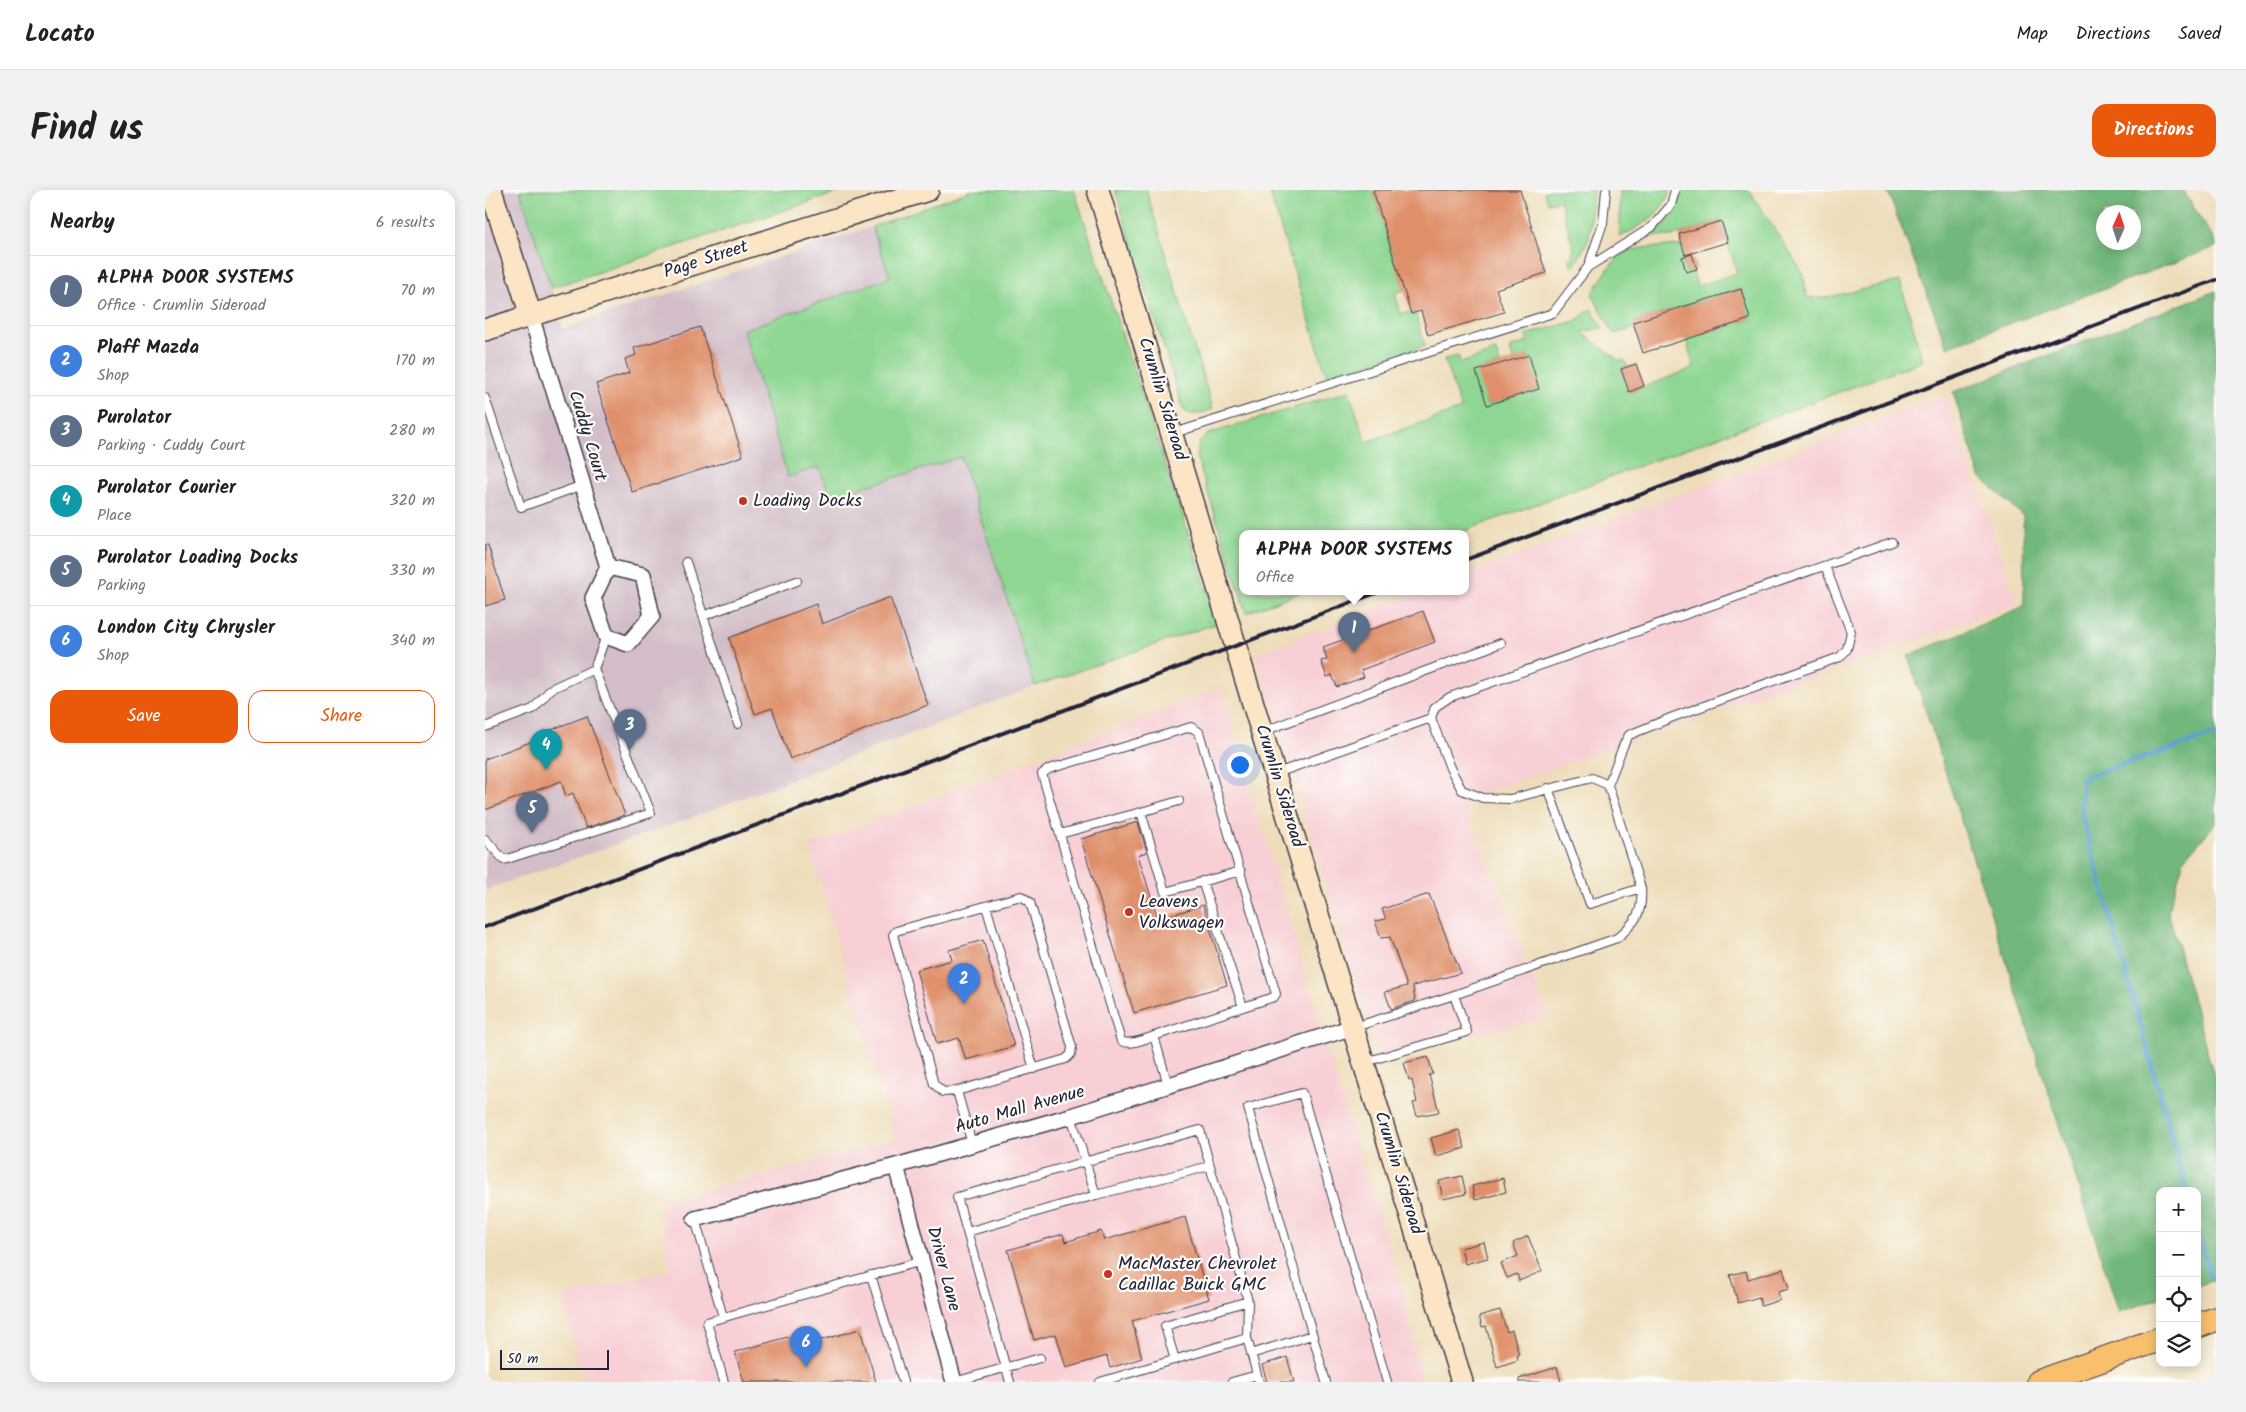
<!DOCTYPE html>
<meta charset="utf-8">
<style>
:root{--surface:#fff;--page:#f2f2f2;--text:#222;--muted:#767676;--line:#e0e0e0;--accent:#ea580c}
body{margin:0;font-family:Kalam,sans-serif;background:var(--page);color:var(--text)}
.controls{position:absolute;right:15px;bottom:15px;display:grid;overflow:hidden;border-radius:10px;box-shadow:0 2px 12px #0003}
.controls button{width:45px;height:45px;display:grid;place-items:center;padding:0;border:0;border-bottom:1px solid var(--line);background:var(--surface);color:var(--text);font:25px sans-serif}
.compass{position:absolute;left:1611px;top:15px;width:45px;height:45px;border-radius:50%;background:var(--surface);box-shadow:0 2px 12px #0003;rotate:3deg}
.scale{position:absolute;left:15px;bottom:12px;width:109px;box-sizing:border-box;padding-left:5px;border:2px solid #22223b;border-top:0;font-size:14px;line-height:18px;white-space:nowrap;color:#22223b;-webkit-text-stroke:4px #fdfcf7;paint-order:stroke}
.you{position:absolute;left:754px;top:574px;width:18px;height:18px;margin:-12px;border:4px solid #fff;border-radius:50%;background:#1a73e8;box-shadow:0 0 0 8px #1a73e833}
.badge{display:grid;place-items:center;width:32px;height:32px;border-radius:50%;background:var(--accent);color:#fff;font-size:16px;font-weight:700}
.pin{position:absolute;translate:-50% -41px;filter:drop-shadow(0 1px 2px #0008)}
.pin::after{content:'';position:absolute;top:26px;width:18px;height:15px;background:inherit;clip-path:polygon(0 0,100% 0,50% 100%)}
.popup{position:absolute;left:754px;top:340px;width:230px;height:65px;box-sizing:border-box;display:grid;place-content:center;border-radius:10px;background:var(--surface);filter:drop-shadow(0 1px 4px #0005);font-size:16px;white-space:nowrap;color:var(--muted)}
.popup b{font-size:19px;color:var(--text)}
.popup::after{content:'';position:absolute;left:50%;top:100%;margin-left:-10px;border:10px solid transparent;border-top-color:var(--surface)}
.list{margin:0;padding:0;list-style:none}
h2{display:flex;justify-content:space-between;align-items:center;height:65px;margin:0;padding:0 20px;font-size:21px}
h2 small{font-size:16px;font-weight:400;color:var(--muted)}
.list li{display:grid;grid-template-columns:32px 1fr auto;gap:15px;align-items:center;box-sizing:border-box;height:70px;padding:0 20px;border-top:1px solid var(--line)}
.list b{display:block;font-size:19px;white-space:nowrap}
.list p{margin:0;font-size:16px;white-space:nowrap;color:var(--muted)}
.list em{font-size:16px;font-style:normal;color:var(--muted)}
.actions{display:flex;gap:10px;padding:15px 20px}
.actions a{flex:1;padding:11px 0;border:1px solid var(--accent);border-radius:15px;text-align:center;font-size:18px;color:var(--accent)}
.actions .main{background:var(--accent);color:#fff}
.icon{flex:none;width:28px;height:28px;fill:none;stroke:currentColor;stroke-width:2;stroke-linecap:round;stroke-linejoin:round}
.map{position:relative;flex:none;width:1731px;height:1192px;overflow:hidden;border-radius:15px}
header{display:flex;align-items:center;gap:30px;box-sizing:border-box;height:70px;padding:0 25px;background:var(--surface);border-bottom:1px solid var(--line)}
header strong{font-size:24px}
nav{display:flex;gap:28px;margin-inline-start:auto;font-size:18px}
.intro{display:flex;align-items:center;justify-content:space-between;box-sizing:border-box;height:120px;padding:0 30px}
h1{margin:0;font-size:35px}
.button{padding:12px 22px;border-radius:15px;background:var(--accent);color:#fff;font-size:18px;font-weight:700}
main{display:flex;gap:30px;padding:0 30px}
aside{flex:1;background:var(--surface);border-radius:15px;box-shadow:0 2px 12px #0003}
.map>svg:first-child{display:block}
</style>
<header>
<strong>Locato</strong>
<nav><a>Map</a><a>Directions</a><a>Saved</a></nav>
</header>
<div class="intro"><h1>Find us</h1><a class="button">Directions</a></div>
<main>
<aside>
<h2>Nearby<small>6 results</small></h2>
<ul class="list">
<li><span class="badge" style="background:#5c6f8a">1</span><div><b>ALPHA DOOR SYSTEMS</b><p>Office · Crumlin Sideroad</p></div><em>70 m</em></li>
<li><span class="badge" style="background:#3f7fe0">2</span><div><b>Plaff Mazda</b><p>Shop</p></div><em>170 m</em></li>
<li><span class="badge" style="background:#5c6f8a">3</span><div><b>Purolator</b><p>Parking · Cuddy Court</p></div><em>280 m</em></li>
<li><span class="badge" style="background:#0f9aa8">4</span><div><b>Purolator Courier</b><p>Place</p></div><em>320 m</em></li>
<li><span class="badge" style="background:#5c6f8a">5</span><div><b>Purolator Loading Docks</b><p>Parking</p></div><em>330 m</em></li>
<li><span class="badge" style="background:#3f7fe0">6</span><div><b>London City Chrysler</b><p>Shop</p></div><em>340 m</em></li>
</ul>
<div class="actions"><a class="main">Save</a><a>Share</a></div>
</aside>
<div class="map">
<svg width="1731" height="1192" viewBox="0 0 1731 1192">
<rect width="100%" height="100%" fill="#fdfcf7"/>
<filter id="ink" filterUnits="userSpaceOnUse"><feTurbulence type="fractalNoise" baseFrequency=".02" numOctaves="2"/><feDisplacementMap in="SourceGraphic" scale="10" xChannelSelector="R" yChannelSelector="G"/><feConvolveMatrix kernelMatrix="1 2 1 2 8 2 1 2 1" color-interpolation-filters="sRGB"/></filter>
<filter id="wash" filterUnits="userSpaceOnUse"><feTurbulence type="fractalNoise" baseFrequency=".0096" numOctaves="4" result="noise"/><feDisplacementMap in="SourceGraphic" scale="20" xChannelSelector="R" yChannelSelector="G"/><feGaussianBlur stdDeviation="1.12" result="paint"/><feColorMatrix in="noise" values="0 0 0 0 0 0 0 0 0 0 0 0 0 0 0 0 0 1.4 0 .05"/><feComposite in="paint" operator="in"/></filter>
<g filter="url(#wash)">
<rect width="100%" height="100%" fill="#eeddba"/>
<path fill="#f7cfd4" d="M1460 205 1533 414 978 610 1063 827 893 865 771 464 937 402H980V385Z
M736 498 848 878 918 1101 937 1192H100L76 1107 185 1080 173 1013 411 949 324 656Z"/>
<path fill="#d2bdc8" d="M0 0H35L78 138 387 37 405 87 258 140 303 286 335 277 347 307 476 267 550 496 200 630 0 700Z"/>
<path fill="#8ed691" stroke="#587c66" d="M35 0H360L66 98Z
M487 0H589L733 433 550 496 476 267 346 307 334 277 303 287 258 140 405 87 387 37Z
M630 0H663L662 3 728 219C718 222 707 229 698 219Z
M784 0H888L919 100 910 103 916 124 926 122 927 124 930 123 940 156 848 185 841 184Z
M1065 0H1108L1104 49 1090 75 1086 76 1085 70 1089 60 1075 10 1063 13 1059 2Z
M1135 0H1185C1178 24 1156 36 1135 47Z
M1197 0H1264L1319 85 1321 107 1339 108 1415 91 1438 171 971 344H758V402H816L761 423 712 268 714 253 723 244 864 201 881 252 976 219 959 169 973 166 976 173 1011 161 1015 174 992 181 1002 215 1054 199 1029 170 1024 158 1043 152 1041 145 1090 131 1106 119 1118 138 1096 142 1135 171 1139 170 1143 176 1136 179 1145 202 1209 178 1201 149 1265 129 1256 99 1149 132 1150 138 1129 144 1107 104C1116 91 1127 68 1142 62 1156 56 1174 58 1189 55L1190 56 1197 55 1201 66 1197 68 1201 82 1208 81 1212 96 1252 83 1236 31 1186 46H1166C1186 31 1191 25 1197 0Z"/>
<path fill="#72b77b" stroke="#4a6c5b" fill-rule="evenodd" d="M1402 0H1698L1731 53V57L1462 157ZM1618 22H1648V52H1618Z
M1731 101V633L1699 670 1683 721 1731 893V1090L1712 1096V1001H1675V1108L1634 1122 1423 466 1539 416 1538 326 1495 287 1468 202Z"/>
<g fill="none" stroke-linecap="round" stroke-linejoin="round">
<path stroke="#5ba3d1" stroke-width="4.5" d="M1702 1001 1597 625V588L1731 544
M1712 1037 1726 1088"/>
</g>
<g id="blocks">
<path fill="#df8f6b" d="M888 0H1035L1061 83 1011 99 1019 122 943 145 936 121 926 124Z
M1236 31 1243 52 1200 65 1194 44Z
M1207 64 1212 79 1201 82 1197 67Z
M1256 99 1265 129 1158 163 1148 132Z
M215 137 258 266 147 302 111 194 144 183 140 169 151 165 149 158Z
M1044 165 1054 199 1002 215 991 181Z
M1151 174 1159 196 1144 202 1136 179Z
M0 355H3L20 410 0 416Z
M405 407 443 515 305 569 287 518 270 524 244 448 331 414 337 434Z
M938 421 950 452 876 480 879 487 852 497 847 485 842 487 836 471 842 470 838 457Z
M102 526 140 625 101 638 88 603 81 606 76 591 0 620V569L59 547 58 543Z
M653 632 662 662 653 665 673 729 718 715 742 795 649 823 596 649Z
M944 704 976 783 928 796 930 811 906 819 900 802 922 796 905 747 896 748 890 731 901 729 897 719Z
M498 750 529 856 481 870 474 848 452 854 431 780 467 770 464 760Z
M943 867 948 884 944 885 954 922 932 926 928 913 932 912 927 890H924L919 873Z
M974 940 980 958 951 966 946 948Z
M977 986 981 1004 958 1009 954 991Z
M1018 988 1021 1002 990 1010 987 996Z
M700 1027 724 1109 647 1131 657 1168 625 1178 622 1166 581 1178 571 1144 549 1150 523 1060 578 1044 580 1052 616 1041 619 1050Z
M1043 1046 1057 1081 1034 1091 1032 1084 1022 1088 1016 1073 1033 1066 1028 1053Z
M999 1052 1003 1068 980 1074 976 1058Z
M1298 1079 1304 1099 1293 1102 1295 1110 1276 1116 1274 1107 1253 1113 1245 1085 1261 1081 1263 1089Z
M1015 1120 1022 1142 1027 1140 1034 1164 1032 1165 1033 1170 1012 1177 1001 1136 997 1137 994 1126Z
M375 1139 391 1192H259L250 1162 313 1144 316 1156Z
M802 1167 809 1192H782L777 1175Z
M1072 1177 1076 1192H1034V1189Z"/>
</g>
</g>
<g filter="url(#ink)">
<use href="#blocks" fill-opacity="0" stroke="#413e4e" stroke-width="1"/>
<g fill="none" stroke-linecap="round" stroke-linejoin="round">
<g stroke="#413e4e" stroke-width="10">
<path id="lane" d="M1103 77 1167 37 1186 15 1190 0
M0 208 36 317 98 295
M689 243 1068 123 1103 77 1118 33 1121 0
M201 372 253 534
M218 426 312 391
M946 528 950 517 965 507 1407 352
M0 537 48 519 66 499 109 479
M779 541 1016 453
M792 583 946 528 965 578 977 600 998 608 1025 609 1107 588 1123 595 1156 698C1158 723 1151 732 1132 748L969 805
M1123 595 1139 554 1144 545 1188 527 1355 467 1362 459 1366 442 1340 376
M1063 598 1105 714 1156 698
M656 622 694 611
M575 644 656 622 680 702 756 681
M0 649 19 670 166 623 109 479 121 446
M717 691 758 817
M501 716 549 879
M870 837 969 805 982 842 880 872
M669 846 789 807 791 804 714 542 706 537 564 579 557 584 636 851C645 856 659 849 669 846L683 895
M472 901 581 869 586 864 587 857 545 712 536 706 411 741 408 745 449 894 458 902 472 901 487 954
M586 926 611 1005
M210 1029 238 1127
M482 1042 611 1005 725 976 763 1111 762 1148 774 1192
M386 1085 418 1192
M766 1164 827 1145
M690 1170 680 1136 763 1111
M239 1192 222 1132 437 1071
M469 1192 555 1168
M525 1192 472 1007 715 940 725 976
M615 1192 762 1148
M747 1192 772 1185
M841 1192 763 918 817 903 902 1192"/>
</g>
<g stroke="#413e4e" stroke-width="18">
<path id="street" d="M46 126 123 377 108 408 121 446 143 454 167 426 158 385 123 377
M411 976 469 1192
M210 1029 411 976 586 926 868 837"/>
</g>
<g stroke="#413e4e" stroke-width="24">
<path id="secondary" d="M6 0 46 126
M613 0 766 507 977 1192
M0 140 443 0"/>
</g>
<g stroke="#413e4e" stroke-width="26">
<path id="primary" d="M1712 1136 1731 1129
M1554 1192 1675 1149"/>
</g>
<use href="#lane" stroke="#fff" stroke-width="8"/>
<use href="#street" stroke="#fff" stroke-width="15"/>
<use href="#secondary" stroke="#fce5c4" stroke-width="21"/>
<use href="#primary" stroke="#f8bf6c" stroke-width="24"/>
<path stroke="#22223b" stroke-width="4" d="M980 370 1731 90
M0 737 894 402"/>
</g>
</g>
<g fill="#c8321e" stroke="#fdfcf7" stroke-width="2">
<circle cx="258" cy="311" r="5"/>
<circle cx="644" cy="722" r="5"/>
<circle cx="623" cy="1084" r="5"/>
</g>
<g text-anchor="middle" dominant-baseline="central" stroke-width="4.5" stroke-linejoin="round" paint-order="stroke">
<g font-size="18" fill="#22223b" stroke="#fdfcf7">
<text transform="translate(221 70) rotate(-18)">Page Street</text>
<text transform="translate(677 209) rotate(73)">Crumlin Sideroad</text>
<text transform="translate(102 246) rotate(73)">Cuddy Court</text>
<text transform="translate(794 596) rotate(73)">Crumlin Sideroad</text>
<text transform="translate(535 920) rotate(-16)">Auto Mall Avenue</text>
<text transform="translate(913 983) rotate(73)">Crumlin Sideroad</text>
<text transform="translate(458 1079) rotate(75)">Driver Lane</text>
</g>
<g font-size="18" fill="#22223b" stroke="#fdfcf7" text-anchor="start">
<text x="268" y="311">Loading Docks</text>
<text x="654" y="712">Leavens<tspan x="654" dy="21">Volkswagen</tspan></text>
<text x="633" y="1074">MacMaster Chevrolet<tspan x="633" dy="21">Cadillac Buick GMC</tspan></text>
</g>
</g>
</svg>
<div class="controls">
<button>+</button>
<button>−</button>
<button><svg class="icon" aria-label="locate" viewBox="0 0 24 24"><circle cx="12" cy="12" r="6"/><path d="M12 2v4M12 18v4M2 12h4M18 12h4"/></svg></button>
<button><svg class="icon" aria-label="layers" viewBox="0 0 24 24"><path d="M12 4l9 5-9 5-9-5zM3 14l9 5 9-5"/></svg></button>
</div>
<svg class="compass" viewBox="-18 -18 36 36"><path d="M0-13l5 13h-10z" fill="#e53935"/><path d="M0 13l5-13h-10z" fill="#767676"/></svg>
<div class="scale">50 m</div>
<div class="you"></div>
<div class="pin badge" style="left:869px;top:463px;background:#5c6f8a">1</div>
<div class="popup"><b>ALPHA DOOR SYSTEMS</b>Office</div>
<div class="pin badge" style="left:479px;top:814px;background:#3f7fe0">2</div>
<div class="pin badge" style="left:145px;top:560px;background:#5c6f8a">3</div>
<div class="pin badge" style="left:61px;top:580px;background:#0f9aa8">4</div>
<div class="pin badge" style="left:47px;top:643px;background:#5c6f8a">5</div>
<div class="pin badge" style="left:321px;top:1177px;background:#3f7fe0">6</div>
</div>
</main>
